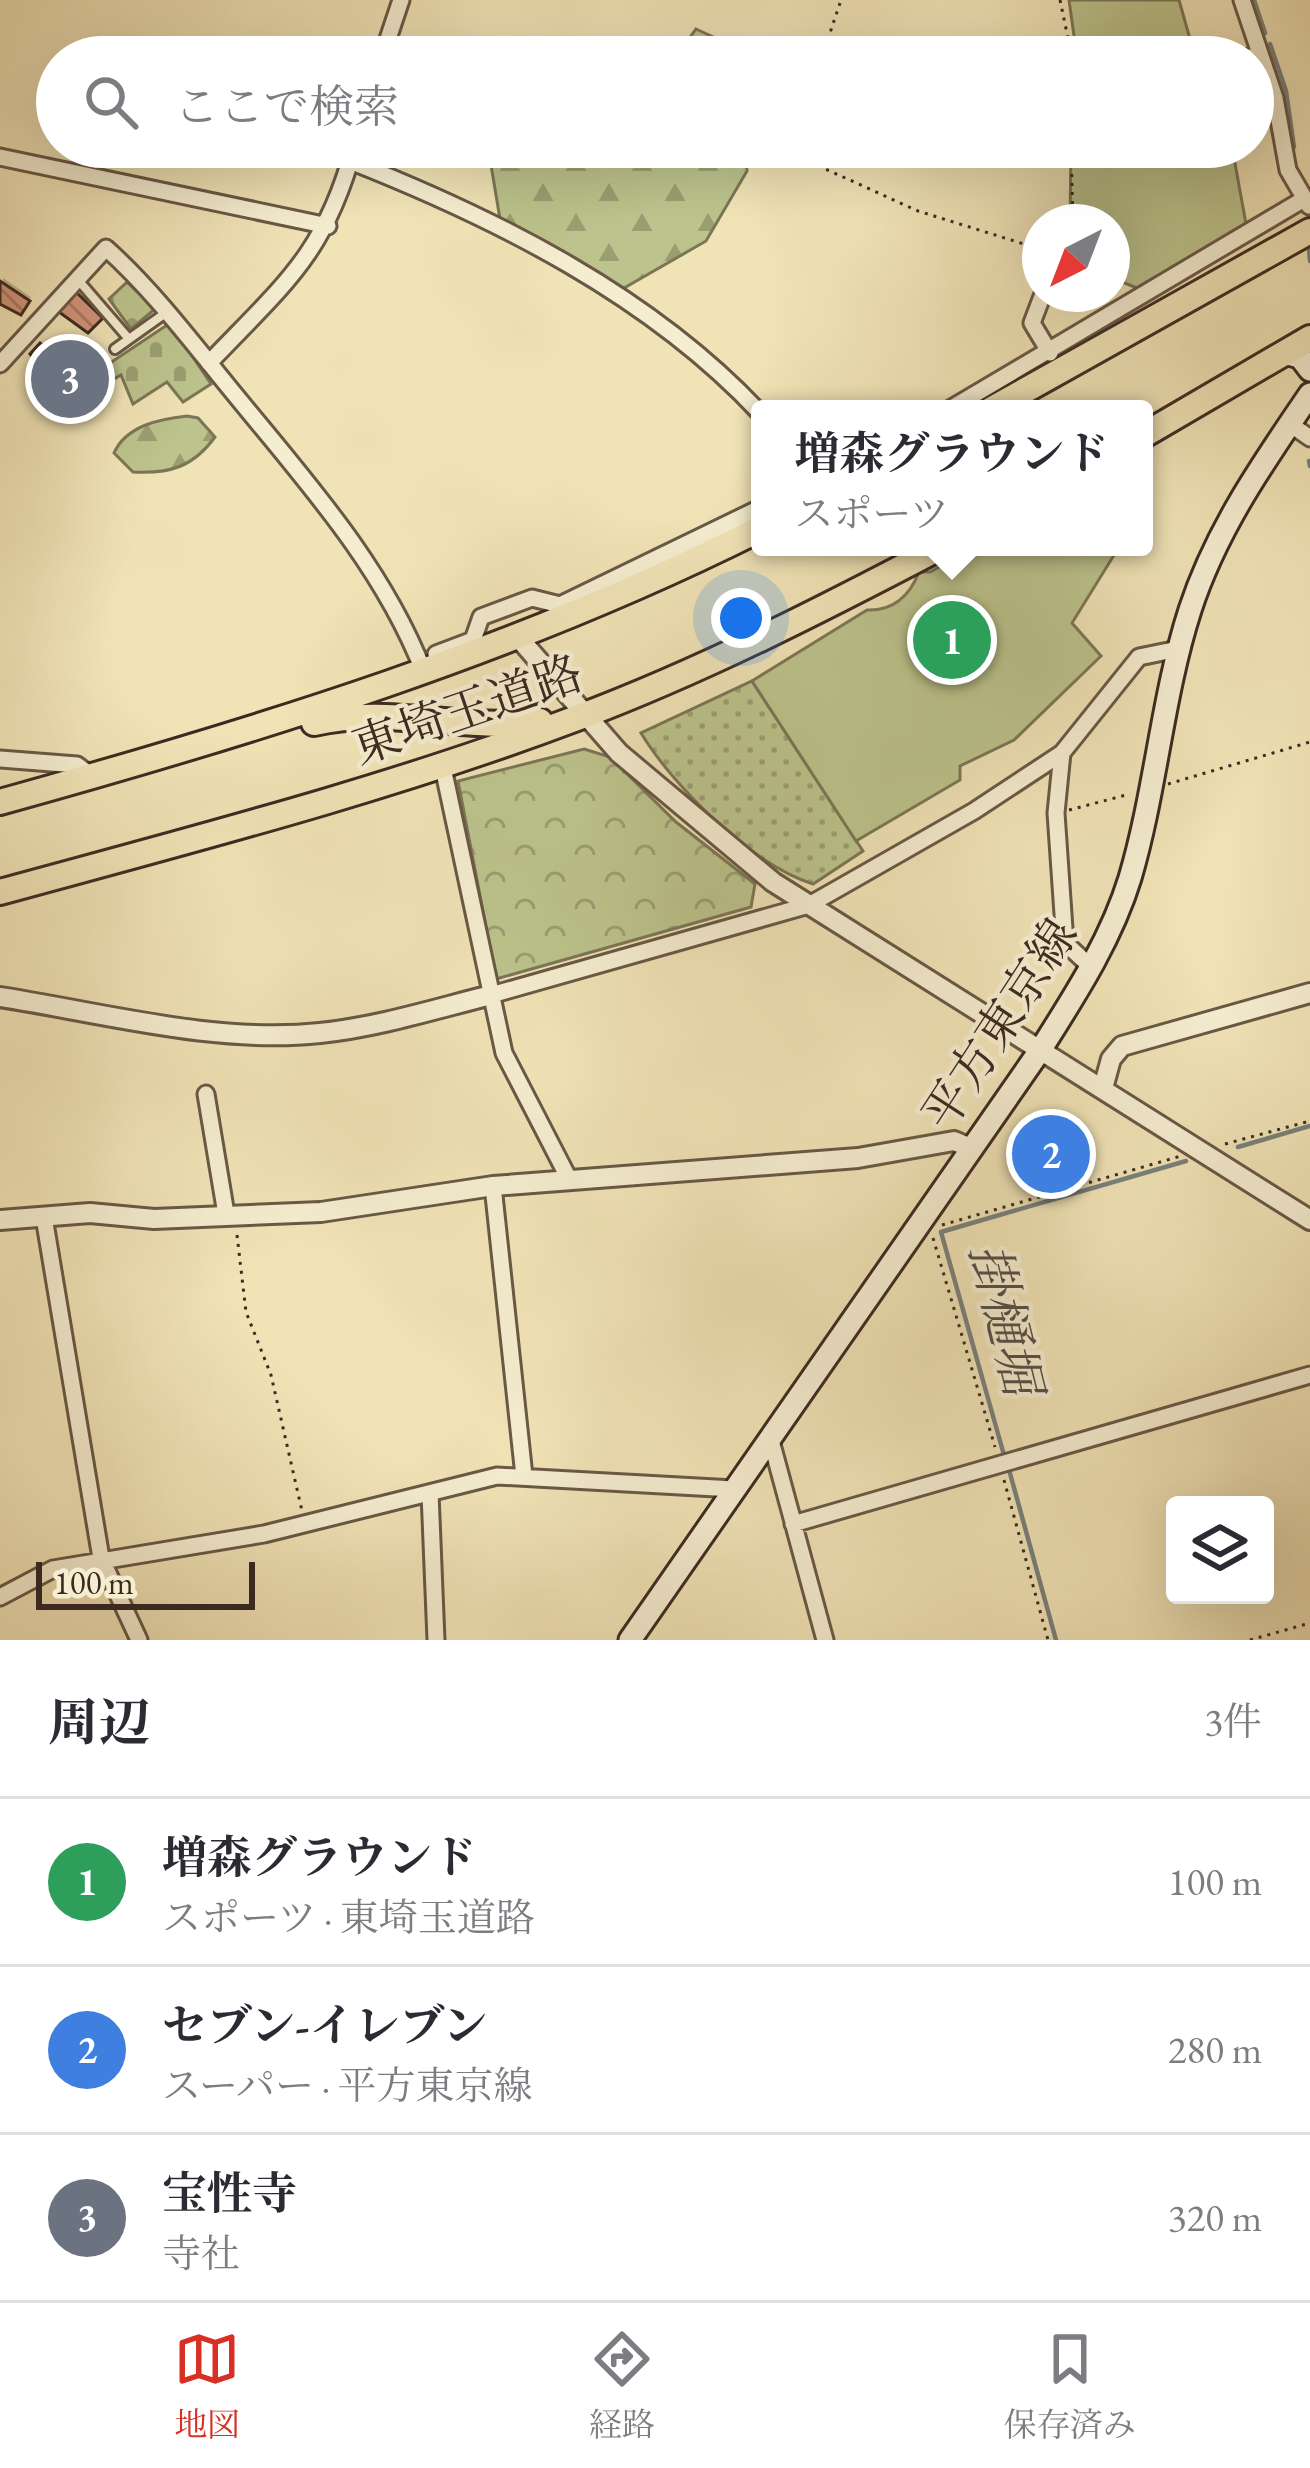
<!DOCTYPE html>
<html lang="ja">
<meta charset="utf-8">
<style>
:root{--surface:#fff;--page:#f7f7f7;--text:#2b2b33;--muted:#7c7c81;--line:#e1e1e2;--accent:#d93025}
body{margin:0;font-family:"EB Garamond","Noto Serif JP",serif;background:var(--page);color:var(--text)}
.controls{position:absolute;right:36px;bottom:36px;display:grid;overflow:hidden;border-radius:12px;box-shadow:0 12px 48px #0002}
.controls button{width:108px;height:108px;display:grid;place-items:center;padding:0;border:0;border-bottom:3px solid var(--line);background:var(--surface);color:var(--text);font:60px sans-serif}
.compass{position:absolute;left:1022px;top:204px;width:108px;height:108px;border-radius:50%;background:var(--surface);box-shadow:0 12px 48px #0002;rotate:222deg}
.scale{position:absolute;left:36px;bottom:30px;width:219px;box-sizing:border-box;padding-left:12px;border:6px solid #3c2a21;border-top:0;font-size:33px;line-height:42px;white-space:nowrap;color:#3c2a21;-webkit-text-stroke:9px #f5edd0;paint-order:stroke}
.you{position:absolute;left:741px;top:618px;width:42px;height:42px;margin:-30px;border:9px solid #fff;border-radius:50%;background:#1a73e8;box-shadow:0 0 0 18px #1a73e833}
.badge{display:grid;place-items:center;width:78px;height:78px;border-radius:50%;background:var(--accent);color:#fff;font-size:39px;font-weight:700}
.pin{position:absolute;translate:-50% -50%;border:6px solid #fff;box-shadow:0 3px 12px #0006}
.popup{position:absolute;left:751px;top:400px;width:402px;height:156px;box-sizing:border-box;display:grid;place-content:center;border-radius:12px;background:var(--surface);filter:drop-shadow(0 3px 9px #0005);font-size:39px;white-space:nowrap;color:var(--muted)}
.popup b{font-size:45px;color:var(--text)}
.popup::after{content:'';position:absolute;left:50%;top:100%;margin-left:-24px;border:24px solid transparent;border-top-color:var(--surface)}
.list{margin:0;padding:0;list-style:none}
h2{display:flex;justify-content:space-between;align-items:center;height:156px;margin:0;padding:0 48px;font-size:51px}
h2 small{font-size:39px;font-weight:400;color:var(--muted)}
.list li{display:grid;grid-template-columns:78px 1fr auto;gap:36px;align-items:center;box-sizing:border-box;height:168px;padding:0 48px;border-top:3px solid var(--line)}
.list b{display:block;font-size:45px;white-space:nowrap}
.list p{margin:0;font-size:39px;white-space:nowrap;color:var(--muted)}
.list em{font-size:39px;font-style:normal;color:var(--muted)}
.icon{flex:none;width:66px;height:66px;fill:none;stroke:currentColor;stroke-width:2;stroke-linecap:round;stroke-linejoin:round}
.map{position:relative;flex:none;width:1310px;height:1640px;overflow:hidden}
.search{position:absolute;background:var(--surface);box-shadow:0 12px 48px #0002;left:36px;right:36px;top:36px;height:132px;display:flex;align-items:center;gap:30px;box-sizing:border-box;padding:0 42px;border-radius:66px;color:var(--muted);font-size:45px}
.sheet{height:660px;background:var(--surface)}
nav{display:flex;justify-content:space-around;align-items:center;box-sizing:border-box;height:168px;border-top:3px solid var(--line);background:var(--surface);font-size:33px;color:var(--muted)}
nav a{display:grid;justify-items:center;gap:6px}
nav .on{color:var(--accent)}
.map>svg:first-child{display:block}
</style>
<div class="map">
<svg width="1310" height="1640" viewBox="0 0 1310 1640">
<defs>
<pattern id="grass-dots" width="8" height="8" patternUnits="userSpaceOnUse" patternTransform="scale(3)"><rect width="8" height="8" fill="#bcc38c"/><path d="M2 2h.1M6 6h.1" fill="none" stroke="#9a9f72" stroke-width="1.8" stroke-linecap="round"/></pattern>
<pattern id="forest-firs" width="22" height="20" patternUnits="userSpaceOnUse" patternTransform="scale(3)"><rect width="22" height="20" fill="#bcc38c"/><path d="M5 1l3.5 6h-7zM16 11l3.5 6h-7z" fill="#9a9f72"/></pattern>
<pattern id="cemetery-stones" width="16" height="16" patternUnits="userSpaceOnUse" patternTransform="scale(3)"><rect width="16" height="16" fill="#bcc38c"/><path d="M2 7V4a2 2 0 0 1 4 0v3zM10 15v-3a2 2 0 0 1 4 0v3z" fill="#9a9f72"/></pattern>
<pattern id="park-crowns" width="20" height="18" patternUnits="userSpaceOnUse" patternTransform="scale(3)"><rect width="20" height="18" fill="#bcc38c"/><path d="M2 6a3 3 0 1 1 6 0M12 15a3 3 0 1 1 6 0" fill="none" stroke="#9a9f72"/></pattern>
<pattern id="building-back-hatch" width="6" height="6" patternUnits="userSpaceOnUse" patternTransform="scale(3)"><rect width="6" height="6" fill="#d1937a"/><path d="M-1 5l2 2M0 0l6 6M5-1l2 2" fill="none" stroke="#ab7864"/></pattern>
</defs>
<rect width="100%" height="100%" fill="#f0e3b6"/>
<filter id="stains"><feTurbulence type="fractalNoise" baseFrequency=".00167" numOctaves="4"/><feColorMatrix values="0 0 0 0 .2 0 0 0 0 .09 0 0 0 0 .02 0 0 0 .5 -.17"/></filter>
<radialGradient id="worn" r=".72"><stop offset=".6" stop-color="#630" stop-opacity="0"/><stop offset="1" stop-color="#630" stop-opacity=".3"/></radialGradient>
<path fill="url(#grass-dots)" stroke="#7c7656" stroke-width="3" d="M752 681 863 851 813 884C752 865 673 786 641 733Z"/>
<path fill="url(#forest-firs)" stroke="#7c7656" stroke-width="3" d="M696 29 733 46 735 57H676Z
M488 147H745L747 171 706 241 624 288 501 225Z
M187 416 198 418 215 437C193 467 170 474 133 472L114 453C126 426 159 419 187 416Z"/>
<path fill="url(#cemetery-stones)" stroke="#7c7656" stroke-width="3" d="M127 282 155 309 131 329 109 299Z
M170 323 211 384 183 402 167 382 133 404 121 375 114 379 104 367Z"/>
<path fill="url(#park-crowns)" stroke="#7c7656" stroke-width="3" d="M584 749 610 757 676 822 755 884 751 907 496 979 458 781Z"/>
<path fill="#bcc38c" stroke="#7c7656" stroke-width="3" d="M1069 0H1179L1192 46 1122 57H1077Z
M1071 147H1232L1246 224 1137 288 1112 278V222H1070Z
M975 547H1119L1072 623 1101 656 1014 740 960 766V780L856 841 752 681 867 610C894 611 910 595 919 572H930Z"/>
<path fill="#0003" d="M3 278 31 297 23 308 0 299Z
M81 291 103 313 88 329 63 312Z
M42 345 74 372 81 370 77 375 83 381 74 391 61 386 65 381 34 354Z
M1048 1130 1080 1150 1069 1167 1032 1152Z"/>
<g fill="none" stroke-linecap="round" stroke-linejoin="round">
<path stroke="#79817d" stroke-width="4.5" d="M1254 0 1265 33
M1270 44 1286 91 1294 147
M1309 249 1310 261
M1309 461 1310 466
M1238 1147 1310 1126
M1004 1455 941 1232 1186 1161
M1008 1466 1056 1640"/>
</g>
<path fill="url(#building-back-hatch)" stroke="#3c2a21" stroke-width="3" d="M0 281 30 301 21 315 0 304Z
M76 292 103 318 88 333 59 312Z
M40 343 65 365 54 377 30 354Z
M57 380a13 13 0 1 1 26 0a13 13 0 1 1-26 0Z
M1040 1134 1076 1157 1064 1176 1028 1153Z"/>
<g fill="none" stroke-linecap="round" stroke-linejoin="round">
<g stroke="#695846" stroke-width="14">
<path id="service" d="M1229 57 1260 52
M79 281 129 339
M115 349 167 312"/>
</g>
<g stroke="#695846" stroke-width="21">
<path id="minor" d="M1242 0 1275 98 1288 170 1309 206
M382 57 401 0
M0 157 328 226
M350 161C497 219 651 296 760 413
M1043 294 1032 323 1050 353
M209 363C283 285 325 255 354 147
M0 364 106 248C157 294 197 349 241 402 310 486 383 568 423 670
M950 409 1304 199
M1290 424 1310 438
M436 654 473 640 481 617 532 598 560 605 760 508
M0 759 77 765 92 776
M445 777 504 1053 570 1181
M1091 967 1065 943 1056 813 1062 753 1139 657 1178 649
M491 995 809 905 974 811 1062 753
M206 1094 226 1214
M493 1186 524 1476
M44 1217 101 1558 139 1640
M770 1437 825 1640
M430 1493 436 1640
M793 1524 1310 1375
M0 1597 53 1569 264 1534 497 1476 734 1489"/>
</g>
<g stroke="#695846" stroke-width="24">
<path id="tertiary" d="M517 636 619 753 773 882 1310 1220
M0 997C103 1013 215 1044 320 1033 378 1027 435 1009 491 995
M1103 1088 1111 1059 1122 1046 1310 993
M0 1220 90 1213 154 1219 321 1212 493 1186 858 1158 954 1141 971 1148"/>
</g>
<g stroke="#3c2a21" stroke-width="27">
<path id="secondary" d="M1284 353 1300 357 1310 370
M630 1640 1041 1049C1075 995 1111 940 1130 878 1156 790 1162 697 1190 610 1216 530 1263 463 1310 394"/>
</g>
<g stroke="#3c2a21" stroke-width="30">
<path id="trunk" d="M992 409 1310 231
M1144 435 1310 338
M314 723C389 705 463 732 540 721
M0 802C260 730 519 650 760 529
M0 892C194 839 389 789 577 718 702 671 823 609 941 547"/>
</g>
<path stroke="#3c2a21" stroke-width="3" stroke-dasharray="3 6" stroke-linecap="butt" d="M1060 0 1072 57
M822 57 841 0
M777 147 918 211 1040 249
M1071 147 1073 222
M1168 784 1310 742
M1069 810 1130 794
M1225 1144 1310 1121
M942 1225 1181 1156
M237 1235 246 1312 271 1375 302 1511
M933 1238 995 1447
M1004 1480 1048 1640
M1250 1640 1310 1623"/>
<use href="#service" stroke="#f5edd0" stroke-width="8"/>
<use href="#minor" stroke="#f5edd0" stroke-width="15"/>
<use href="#tertiary" stroke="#f5edd0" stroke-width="18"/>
<use href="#secondary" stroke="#f5edd0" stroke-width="21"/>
<use href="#trunk" stroke="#f0e3b6" stroke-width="24"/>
</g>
<g text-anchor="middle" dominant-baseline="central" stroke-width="9" stroke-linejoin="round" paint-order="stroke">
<g font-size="48" fill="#3c2a21" stroke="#f5edd0">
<text transform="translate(467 709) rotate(-19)">東埼玉道路</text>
<text transform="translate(999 1024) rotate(-57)">平方東京線</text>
</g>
<g font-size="51" font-style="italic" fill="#554e47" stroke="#f5edd0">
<text transform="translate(1006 1318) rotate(76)">掛樋堀</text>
</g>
</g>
<rect width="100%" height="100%" filter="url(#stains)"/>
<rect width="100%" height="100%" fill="url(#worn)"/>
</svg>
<div class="controls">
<button><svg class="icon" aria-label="layers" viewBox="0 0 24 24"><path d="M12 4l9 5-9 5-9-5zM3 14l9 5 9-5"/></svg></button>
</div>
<svg class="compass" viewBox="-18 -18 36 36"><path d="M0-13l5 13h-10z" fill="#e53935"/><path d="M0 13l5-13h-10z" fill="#7c7c81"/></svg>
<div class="scale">100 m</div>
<div class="you"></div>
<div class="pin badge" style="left:952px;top:640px;background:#2e9e5b">1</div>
<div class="popup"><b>増森グラウンド</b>スポーツ</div>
<div class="pin badge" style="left:1051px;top:1154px;background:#3f7fe0">2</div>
<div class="pin badge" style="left:70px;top:379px;background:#6b7280">3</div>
<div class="search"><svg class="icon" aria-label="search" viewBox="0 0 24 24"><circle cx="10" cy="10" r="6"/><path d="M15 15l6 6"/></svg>ここで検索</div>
</div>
<section class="sheet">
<h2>周辺<small>3件</small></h2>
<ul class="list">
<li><span class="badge" style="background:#2e9e5b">1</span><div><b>増森グラウンド</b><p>スポーツ · 東埼玉道路</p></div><em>100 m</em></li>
<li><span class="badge" style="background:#3f7fe0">2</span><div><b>セブン-イレブン</b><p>スーパー · 平方東京線</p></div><em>280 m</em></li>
<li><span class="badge" style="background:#6b7280">3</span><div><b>宝性寺</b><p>寺社</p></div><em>320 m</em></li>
</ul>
</section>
<nav>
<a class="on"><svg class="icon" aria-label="map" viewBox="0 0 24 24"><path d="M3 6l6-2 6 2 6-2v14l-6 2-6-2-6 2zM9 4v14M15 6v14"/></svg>地図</a>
<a><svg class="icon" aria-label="directions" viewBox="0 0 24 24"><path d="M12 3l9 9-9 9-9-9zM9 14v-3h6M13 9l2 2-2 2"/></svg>経路</a>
<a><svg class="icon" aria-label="saved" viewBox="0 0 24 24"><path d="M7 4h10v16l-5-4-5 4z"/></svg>保存済み</a>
</nav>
